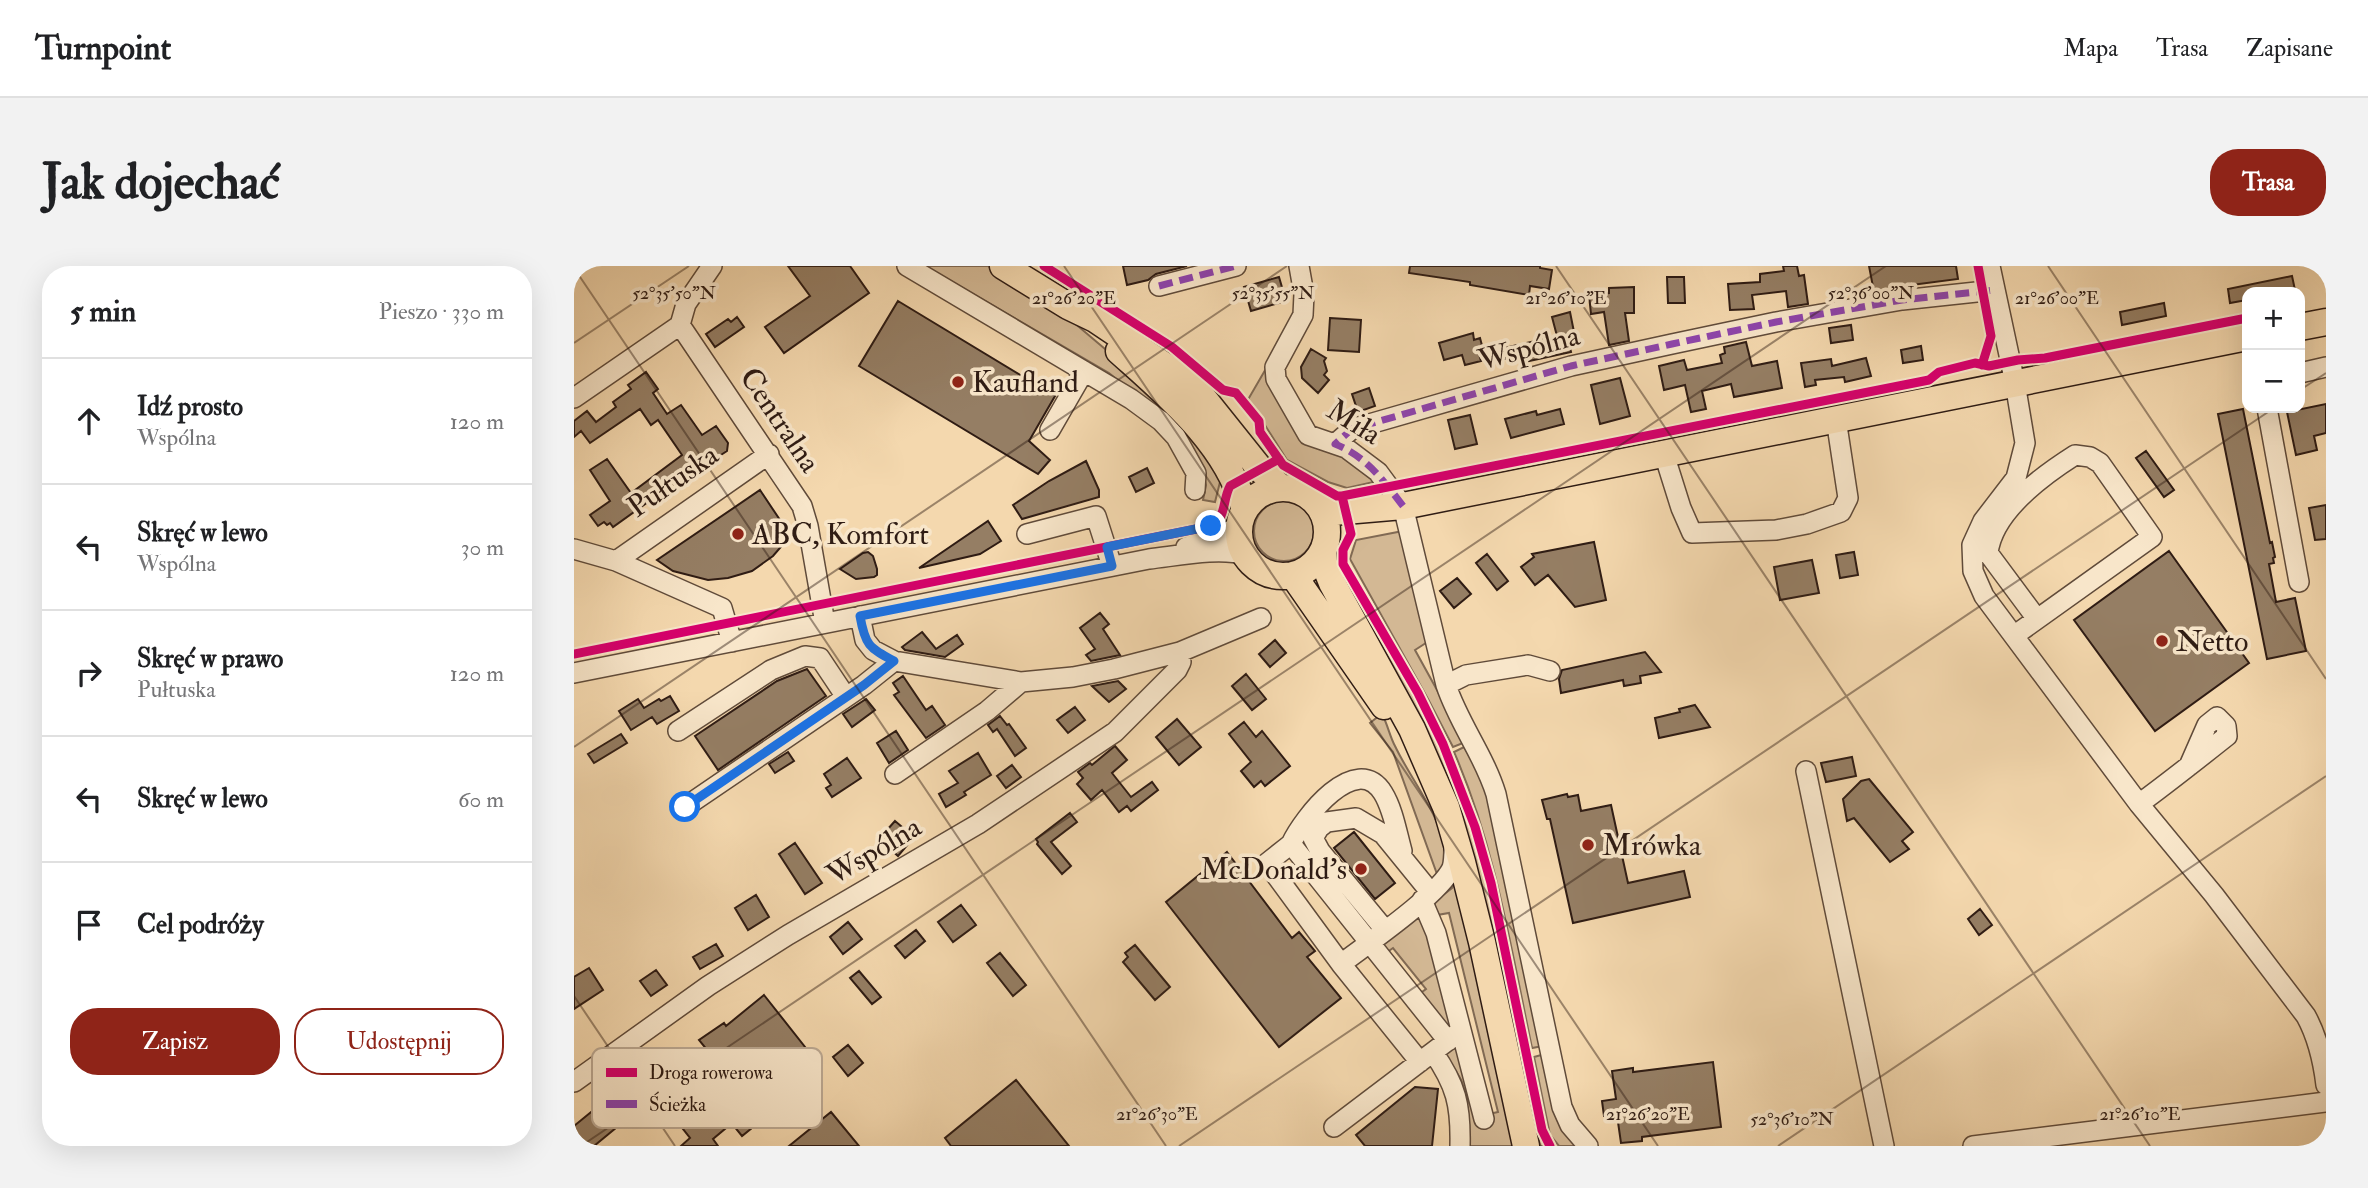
<!DOCTYPE html>
<html lang="pl">
<meta charset="utf-8">
<style>
:root{--surface:#fff;--page:#f2f2f2;--text:#202124;--muted:#757577;--line:#e0e0e0;--accent:#8f2418}
body{margin:0;font-family:"IM FELL Double Pica",serif;background:var(--page);color:var(--text)}
.controls{position:absolute;right:21px;top:21px;display:grid;overflow:hidden;border-radius:14px;box-shadow:0 7px 28px #0002}
.controls button{width:63px;height:63px;display:grid;place-items:center;padding:0;border:0;border-bottom:2px solid var(--line);background:var(--surface);color:var(--text);font:35px sans-serif}
.stop{position:absolute;width:21px;height:21px;margin:-16px;border:5px solid #1a73e8;border-radius:50%;background:#fff}
.stop.end{background:#1a73e8;border-color:#fff;box-shadow:0 2px 7px #0008}
.list{margin:0;padding:0;list-style:none}
h2{display:flex;justify-content:space-between;align-items:center;height:91px;margin:0;padding:0 28px;font-size:30px}
h2 small{font-size:23px;font-weight:400;color:var(--muted)}
.list li{display:grid;grid-template-columns:46px 1fr auto;gap:21px;align-items:center;box-sizing:border-box;height:126px;padding:0 28px;border-top:2px solid var(--line)}
.list b{display:block;font-size:26px;white-space:nowrap}
.list p{margin:0;font-size:23px;white-space:nowrap;color:var(--muted)}
.list em{font-size:23px;font-style:normal;color:var(--muted)}
.actions{display:flex;gap:14px;padding:21px 28px}
.actions a{flex:1;padding:16px 0;border:2px solid var(--accent);border-radius:28px;text-align:center;font-size:24px;color:var(--accent)}
.actions .main{background:var(--accent);color:#fff}
.icon{flex:none;width:38px;height:38px;fill:none;stroke:currentColor;stroke-width:2;stroke-linecap:round;stroke-linejoin:round}
.map{position:relative;flex:none;width:1752px;height:880px;overflow:hidden;border-radius:28px}
header{display:flex;align-items:center;gap:42px;box-sizing:border-box;height:98px;padding:0 35px;background:var(--surface);border-bottom:2px solid var(--line)}
header strong{font-size:33px}
nav{display:flex;gap:38px;margin-inline-start:auto;font-size:24px}
.intro{display:flex;align-items:center;justify-content:space-between;box-sizing:border-box;height:168px;padding:0 42px}
h1{margin:0;font-size:49px}
.button{padding:18px 32px;border-radius:28px;background:var(--accent);color:#fff;font-size:24px;font-weight:700}
main{display:flex;gap:42px;padding:0 42px}
aside{flex:1;background:var(--surface);border-radius:28px;box-shadow:0 7px 28px #0002}
.map>svg:first-child{display:block}
</style>
<header>
<strong>Turnpoint</strong>
<nav><a>Mapa</a><a>Trasa</a><a>Zapisane</a></nav>
</header>
<div class="intro"><h1>Jak dojechać</h1><a class="button">Trasa</a></div>
<main>
<aside>
<h2>5 min<small>Pieszo · 330 m</small></h2>
<ul class="list">
<li><svg class="icon" aria-label="ahead" viewBox="0 0 24 24"><path d="M12 20V5M6 11l6-6 6 6"/></svg><div><b>Idź prosto</b><p>Wspólna</p></div><em>120 m</em></li>
<li><svg class="icon" aria-label="left" viewBox="0 0 24 24"><path d="M17 20v-9H6M10 6l-5 5 5 5"/></svg><div><b>Skręć w lewo</b><p>Wspólna</p></div><em>30 m</em></li>
<li><svg class="icon" aria-label="right" viewBox="0 0 24 24"><path d="M7 20v-9h11M14 6l5 5-5 5"/></svg><div><b>Skręć w prawo</b><p>Pułtuska</p></div><em>120 m</em></li>
<li><svg class="icon" aria-label="left" viewBox="0 0 24 24"><path d="M17 20v-9H6M10 6l-5 5 5 5"/></svg><div><b>Skręć w lewo</b></div><em>60 m</em></li>
<li><svg class="icon" aria-label="arrive" viewBox="0 0 24 24"><path d="M6 21V4h12l-3 4 3 4H6"/></svg><div><b>Cel podróży</b></div></li>
</ul>
<div class="actions"><a class="main">Zapisz</a><a>Udostępnij</a></div>
</aside>
<div class="map">
<svg width="1752" height="880" viewBox="0 0 1752 880">
<rect width="100%" height="100%" fill="#f4d8ae"/>
<filter id="stains"><feTurbulence type="fractalNoise" baseFrequency=".00286" numOctaves="4"/><feColorMatrix values="0 0 0 0 .2 0 0 0 0 .09 0 0 0 0 .02 0 0 0 .5 -.17"/></filter>
<radialGradient id="worn" r=".72"><stop offset=".6" stop-color="#630" stop-opacity="0"/><stop offset="1" stop-color="#630" stop-opacity=".3"/></radialGradient>
<path fill="#d3b894" stroke="#816a54" stroke-width="2" d="M351 0H414L485 44 583 127 648 208 641 236 629 234 632 219 626 197 600 159 535 107Z
M697 94 706 136 804 215 773 222 754 216 713 194 689 156 672 137Z
M680 265a30 30 0 1 1 60 0a30 30 0 1 1-60 0Z
M829 265 858 373 841 384 890 473 889 477 879 481 854 433 776 293 782 274Z
M773 314 856 458 885 521 911 604 966 869 972 880H966L964 871 947 789 912 657 765 319Z
M806 449 809 450C814 460 816 471 821 480 838 516 867 548 872 589 873 597 868 602 863 608L819 486 796 457Z
M890 481 911 514 969 780 958 782C937 682 921 580 880 486Z
M882 614 941 880H893C893 859 895 836 888 816 884 806 873 797 872 786L881 779 915 848 924 846 875 647 863 649 860 636 878 622Z
M846 650 849 652 877 759 875 762 844 729 852 723 819 682 809 689 807 679 839 652Z
M971 788 1007 880H985L976 869 960 791Z"/>
<path fill="#957e64" stroke="#2f1c14" stroke-width="2" d="M214 0H276L295 27 210 87 191 61 236 30Z
M549 0H613L582 8 574 14 553 19Z
M836 0H966V2L978 4 975 23 956 20 955 29 896 19V16L835 7Z
M1209 0H1223L1225 10 1230 9 1234 38 1214 41 1212 25 1178 29 1180 43 1156 44 1154 18 1186 16V8L1210 5Z
M1295 0H1382L1384 13 1322 21 1323 22 1300 26Z
M1718 10 1721 24 1717 26H1673V34L1656 37 1654 23Z
M705 11 712 35 677 45 670 21Z
M1093 11H1110L1111 37H1094Z
M1060 21V47H1051L1055 75 1035 79 1030 46 1017 48 1015 29 1035 27V22Z
M324 35 481 130 455 175 476 194 464 208 285 100Z
M1590 37 1592 50 1548 59 1546 46Z
M996 46 1000 66 983 70 978 51Z
M163 51 170 61 141 81 132 68 154 53 157 56Z
M756 52 787 54 785 86 754 84Z
M1277 59 1279 74 1257 77 1255 62Z
M899 67 900 74 906 72 910 87 905 88 907 95 891 99 888 89 870 94 865 77Z
M993 68 997 86 955 95 954 92 931 93 930 82Z
M1172 76 1178 100 1203 95 1208 122 1160 131 1157 118 1128 125 1132 143 1117 146 1111 119 1090 124 1085 100 1110 94 1113 104 1148 97 1146 89 1151 87 1150 81Z
M1347 80 1349 94 1329 97 1327 84Z
M737 83 752 92 750 95 753 105 750 109 755 114 744 127 728 112 727 101Z
M1292 92 1297 110 1271 116 1270 111 1241 114 1242 119 1231 121 1227 97 1257 93 1258 100Z
M72 106 84 123 79 127 93 148 107 139 128 169 142 160 154 177 153 185 113 211 115 214 85 236 81 231 39 261 36 257 33 259 30 256 24 260 16 249 36 235 16 204 33 193 57 227 108 189 84 154 77 159 66 143 16 177 7 165 0 171V155L13 145 22 156 42 141 39 136 57 123 54 119Z
M1046 112 1056 150 1026 158 1017 119Z
M795 122 801 140 784 146 778 128Z
M1752 138V167L1740 170 1743 184 1722 189 1713 146Z
M986 143 990 158 937 172 931 153 962 145 963 149Z
M1669 143 1696 277 1698 276 1701 291 1699 292 1700 297 1695 298 1702 336 1721 332 1732 385 1693 393 1644 148Z
M896 149 903 178 881 183 874 154Z
M1572 185 1600 224 1590 231 1562 192Z
M512 195 525 224V231L448 253 439 239 475 215Z
M573 202 580 217 562 226 555 211Z
M186 224 208 257 202 261 212 275 199 290 178 305 154 312 134 314 99 305 83 294Z
M1752 239V273L1741 274 1735 242Z
M414 255 427 275 406 288 345 302Z
M1020 276 1032 334 1001 341 974 309 961 319 947 301 960 291 958 288Z
M1595 285 1675 397 1581 465 1500 354Z
M294 286 299 290 303 303V309L300 311 282 313 266 303 289 287Z
M1280 286 1284 309 1266 312 1262 289Z
M913 288 934 315 923 324 902 297Z
M1238 294 1245 327 1206 334 1200 301Z
M883 312 897 328 880 342 866 325Z
M526 347 535 358 529 363 546 389 517 395 512 389 521 383 506 362Z
M348 366 362 383 383 369 389 378 371 391 331 384 328 381Z
M701 374 712 387 696 401 685 388Z
M1071 386 1087 406 1066 410 1067 417 1050 420 1049 414 987 427 985 413 988 404Z
M233 403 252 430 144 504 121 470 203 415Z
M672 408 692 433 678 444 658 420Z
M329 410 352 444 358 440 371 459 352 472 320 429 325 426 319 417Z
M544 415 552 423 535 436 518 420Z
M96 430 105 445 83 458 78 451 57 464 45 445 64 433 70 442 85 433 87 435Z
M292 433 301 444 278 461 269 448Z
M1121 439 1136 461 1085 472 1081 452 1106 446 1105 443Z
M501 441 511 454 494 467 483 454Z
M426 450 433 459 435 458 452 482 441 490 423 463 419 466 414 459Z
M603 453 627 481 605 499 582 471Z
M670 456 682 471 688 465 716 500 691 520 687 515 680 521 667 505 677 496 655 468Z
M322 465 334 484 315 497 303 477Z
M47 468 53 477 20 497 14 488Z
M541 480 553 494 538 507 557 531 578 516 584 524 557 545 553 540 545 546 528 524 517 534 503 518 509 512 504 506 516 497 518 499Z
M214 486 220 495 201 507 195 498Z
M404 487 417 509 390 526 392 529 372 541 365 528 384 517 375 505Z
M1278 491 1282 510 1252 516 1247 497Z
M273 492 287 512 258 531 252 522 257 519 250 508Z
M438 499 447 511 432 522 423 510Z
M1295 513 1339 566 1328 575 1335 583 1316 596 1280 552 1273 555 1269 533 1287 515Z
M993 528 994 531 1004 529 1007 545 1037 539 1054 617 1110 605 1116 631 999 657 976 553H973L968 534Z
M496 547 503 556 477 576 497 600 488 608 463 578 464 576 462 573Z
M321 555 340 571 324 590 305 573Z
M780 566 821 617 801 633 760 582Z
M221 577 248 617 231 628 205 588Z
M653 586 718 672 725 666 741 685 733 691 767 732 705 781 592 636Z
M182 629 195 651 174 664 161 642Z
M387 639 402 659 379 676 364 656Z
M1406 643 1418 659 1405 669 1394 653Z
M274 656 288 673 269 688 256 671Z
M342 664 351 675 331 692 321 680Z
M142 678 149 690 126 703 119 691Z
M561 679 596 721 581 734 549 696 554 691 551 687Z
M426 687 452 719 439 730 413 697Z
M15 702 29 724 0 743V711Z
M82 704 93 719 77 730 66 715Z
M285 705 307 731 298 738 276 712Z
M190 729 235 786 183 825 189 832 179 841 125 774 150 757 152 760Z
M274 779 289 797 274 810 259 791Z
M108 796 158 857 139 873 144 880H107L116 872 82 829 20 880H0V860L77 797 89 812Z
M1139 796 1147 861 1068 871V875L1047 877 1043 849 1030 850 1028 835 1042 833 1038 805 1059 802V806Z
M442 814 495 880H377L371 872Z
M841 821 864 823 858 880H791L782 869Z
M181 842 189 853 168 870 159 859Z
M257 846 285 880H215Z"/>
<g fill="none" stroke-linecap="round" stroke-linejoin="round">
<g stroke="#604b3a" stroke-width="22">
<path id="minor" d="M138 0 112 38 106 59 228 240 234 260 251 357
M333 0 557 133 587 155 602 171 622 207 621 224
M725 0 730 28 729 49 701 101 702 113 734 169 772 182 804 206 829 240 872 419C885 458 910 489 922 528L988 841 996 859 1014 880
M1416 0 1441 117 1451 177 1442 212 1409 255 1398 279 1399 305 1410 330 1565 538 1640 629 1732 750C1744 772 1749 794 1752 819
M585 20 662 0
M1726 107 1752 101
M0 132 106 59
M1693 142 1725 316
M476 164 510 105
M761 178 778 163 997 100 1098 78 1202 56 1328 34 1421 24
M1090 188 1107 242 1118 267 1202 264 1233 258 1267 246 1274 232 1262 153
M453 268 522 250 538 300
M612 281 643 272 666 259
M0 283 42 295 148 342 158 376
M42 295 195 188
M1441 369 1578 271 1526 197 1516 191 1501 189C1468 210 1419 245 1414 287L1463 353
M606 386 687 352
M0 407 575 293C603 290 645 281 672 289
M872 419 892 409 954 399 976 405
M104 465 197 404 231 390 246 392 272 431
M1232 505 1310 880
M321 508 413 445 447 416
M1565 538C1595 516 1624 493 1653 470L1652 460 1643 451 1633 459 1615 500
M111 541 290 419 320 395
M717 578C729 552 782 484 809 527 819 543 823 567 828 585
M848 634 862 667 910 853
M811 664 746 585 739 572 745 562 753 556 782 552 809 568 857 627
M767 698C793 678 865 629 878 602 880 596 880 587 880 581
M859 786C882 819 887 839 886 880
M846 796 767 698 693 597 717 578 874 775
M0 816 134 720 214 669 404 558 541 466 603 404 607 396 606 386 540 403 499 411 447 416 320 395 299 384 291 374 286 350
M760 861 884 767
M1399 880 1752 836"/>
</g>
<g stroke="#2f1c14" stroke-width="29">
<path id="major" d="M429 0 494 40 521 53 600 106 630 133 686 203 707 222
M1726 61 1752 56
M545 85C594 129 654 178 671 244
M665 266a44 44 0 1 1 88 0a44 44 0 1 1-88 0Z
M745 240 759 246 829 240 1673 71
M749 286 750 297 758 317 838 463 872 541 888 596 908 676 952 880
M719 309 810 440"/>
</g>
<use href="#minor" stroke="#f8e6ca" stroke-width="19"/>
<use href="#major" stroke="#f4d8ae" stroke-width="26"/>
<path stroke="#8e44ad" stroke-width="7" stroke-dasharray="14 7" stroke-linecap="butt" d="M585 20 662 0
M829 240C809 214 793 191 761 178L778 163 997 100 1098 78 1202 56 1328 34 1421 24"/>
<g stroke="#f8e6ca" stroke-width="13">
<path id="cycleway" d="M470 0 598 81 649 124 662 127 685 155 686 166 709 199 763 230H768L1355 114 1365 106 1401 97 1415 100 1444 94 1471 92 1673 52
M1404 0 1417 70 1408 99
M768 230 777 268 769 284V298L844 427 869 478 901 561 917 617 968 864 976 880
M0 388 637 260C653 251 648 235 656 220L705 193"/>
</g>
<use href="#cycleway" stroke="#d6006c" stroke-width="9"/>
</g>
<g fill="none" stroke-linecap="round" stroke-linejoin="round">
<path stroke="#1a73e8" stroke-width="9" d="M111 541 290 419 320 395C295 382 291 379 286 350L538 300 533 281 637 260"/>
</g>
<path fill="none" stroke="#2f1c14" stroke-width="2" stroke-opacity="0.45" d="M490 0 1084 880M982 0 1576 880M1474 0 1752 413M0 2 592 880M0 77 115 0M1726 124 1752 107M0 481 713 0M0 730 101 880M7 880 1312 0M605 880 1700 142M1204 880 1752 510"/>
<g fill="#8f2418" stroke="#f8e6ca" stroke-width="2.5">
<circle cx="384" cy="116" r="7"/>
<circle cx="164" cy="268" r="7"/>
<circle cx="1588" cy="375" r="7"/>
<circle cx="1014" cy="579" r="7"/>
<circle cx="787" cy="603" r="7"/>
</g>
<g text-anchor="middle" dominant-baseline="central" stroke-width="7" stroke-linejoin="round" paint-order="stroke">
<g font-size="30" fill="#2f1c14" stroke="#f8e6ca">
<text transform="translate(955 82) rotate(-15)">Wspólna</text>
<text transform="translate(206 154) rotate(56)">Centralna</text>
<text transform="translate(780 156) rotate(32)">Miła</text>
<text transform="translate(99 215) rotate(-35)">Pułtuska</text>
<text transform="translate(300 585) rotate(-31)">Wspólna</text>
</g>
<g font-size="30" fill="#2f1c14" stroke="#f8e6ca" text-anchor="start">
<text x="398" y="116">Kaufland</text>
<text x="178" y="268">ABC, Komfort</text>
<text x="1602" y="375">Netto</text>
<text x="1028" y="579">Mrówka</text>
<text x="773" y="603" text-anchor="end">McDonald's</text>
</g>
</g>
<rect x="18" y="782" width="230" height="80" rx="10" fill="#f8e6ca" stroke="#bca993" stroke-width="2"/>
<rect x="32" y="802" width="31" height="9" fill="#d6006c"/>
<rect x="32" y="834" width="31" height="8" fill="#8e44ad"/>
<g font-size="19" fill="#2f1c14">
<text x="75" y="813">Droga rowerowa</text>
<text x="75" y="845">Ścieżka</text>
</g>
<g font-size="18" text-anchor="middle" fill="#2f1c14" stroke="#f8e6ca" stroke-width="7" stroke-linejoin="round" paint-order="stroke">
<text x="100" y="33">52°35'50"N</text>
<text x="699" y="33">52°35'55"N</text>
<text x="1297" y="33">52°36'00"N</text>
<text x="500" y="38">21°26'20"E</text>
<text x="992" y="38">21°26'10"E</text>
<text x="1483" y="38">21°26'00"E</text>
<text x="583" y="854">21°26'30"E</text>
<text x="1074" y="854">21°26'20"E</text>
<text x="1566" y="854">21°26'10"E</text>
<text x="1218" y="859">52°36'10"N</text>
</g>
<rect width="100%" height="100%" filter="url(#stains)"/>
<rect width="100%" height="100%" fill="url(#worn)"/>
</svg>
<div class="controls">
<button>+</button>
<button>−</button>
</div>
<div class="stop" style="left:111px;top:541px"></div>
<div class="stop end" style="left:637px;top:260px"></div>
</div>
</main>
